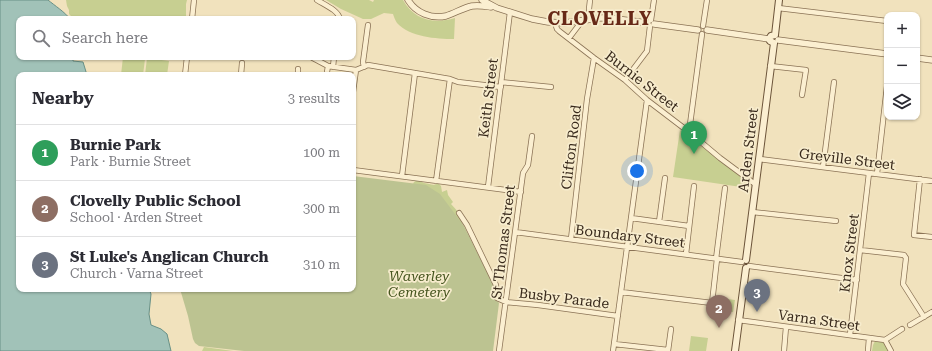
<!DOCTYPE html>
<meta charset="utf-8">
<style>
:root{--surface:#fff;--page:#f2f2f3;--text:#2b2b33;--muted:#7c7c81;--line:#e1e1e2;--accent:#111827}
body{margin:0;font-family:"Roboto Serif",serif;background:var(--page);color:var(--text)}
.controls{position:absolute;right:12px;top:12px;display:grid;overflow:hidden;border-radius:8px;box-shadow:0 1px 3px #0004}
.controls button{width:36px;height:36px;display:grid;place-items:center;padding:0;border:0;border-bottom:1px solid var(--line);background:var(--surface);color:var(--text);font:20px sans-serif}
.you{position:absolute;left:637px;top:171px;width:14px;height:14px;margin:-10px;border:3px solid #fff;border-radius:50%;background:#1a73e8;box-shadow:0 0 0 6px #1a73e833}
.badge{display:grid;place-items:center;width:26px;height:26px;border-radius:50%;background:var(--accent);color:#fff;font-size:13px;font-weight:700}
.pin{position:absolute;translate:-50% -33px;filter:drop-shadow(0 1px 2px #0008)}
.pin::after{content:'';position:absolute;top:21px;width:14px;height:12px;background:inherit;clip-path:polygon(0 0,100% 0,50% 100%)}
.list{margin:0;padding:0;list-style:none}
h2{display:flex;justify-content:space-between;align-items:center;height:52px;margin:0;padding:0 16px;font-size:17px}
h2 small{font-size:13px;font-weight:400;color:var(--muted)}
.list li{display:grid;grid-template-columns:26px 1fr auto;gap:12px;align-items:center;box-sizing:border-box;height:56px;padding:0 16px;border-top:1px solid var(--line)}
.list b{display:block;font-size:15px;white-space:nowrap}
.list p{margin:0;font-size:13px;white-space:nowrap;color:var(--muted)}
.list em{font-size:13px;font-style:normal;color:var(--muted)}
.icon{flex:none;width:22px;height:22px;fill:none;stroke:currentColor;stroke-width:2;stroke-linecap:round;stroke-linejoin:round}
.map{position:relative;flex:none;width:932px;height:351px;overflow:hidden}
.search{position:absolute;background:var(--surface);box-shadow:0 1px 3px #0004;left:16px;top:16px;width:340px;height:44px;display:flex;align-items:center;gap:10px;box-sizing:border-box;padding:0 14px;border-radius:8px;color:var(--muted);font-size:15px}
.panel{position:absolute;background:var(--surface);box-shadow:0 1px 3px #0004;left:16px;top:72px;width:340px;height:220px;border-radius:8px}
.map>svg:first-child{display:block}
</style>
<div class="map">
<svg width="932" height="351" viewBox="0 0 932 351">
<rect width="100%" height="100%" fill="#f1e2bd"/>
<path fill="#c7cf91" d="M66 0H187L186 4V19H74L69 14V10L67 6Z
M326 0H369L373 2 374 0H403C415 21 434 24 455 18L454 39C436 39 410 37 397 23 395 20 394 17 393 14L384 13 371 19H363L341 9Z
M123 57 145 59 143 75H121Z
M147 58 169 61 167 75H145Z
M680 130 749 183 748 188 673 177Z
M418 180 424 183 434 185 438 183 441 186 442 192 447 190 448 195 453 202 451 204 460 214 463 223 462 224 413 184 414 182Z
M713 297 735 300 733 312 712 309Z
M691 336 708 338 706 351H689Z
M875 341 884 342 890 351H872L873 345Z
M204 347 233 351H202Z"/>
<path fill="#bcc391" d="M353 176 426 185 440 194 464 226 494 286 496 299 499 303 493 351H244L199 346 195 343 193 339 188 316 180 289H353Z"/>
<path fill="#a1c2b8" stroke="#689086" d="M0 0H48C54 5 66 13 70 19H19V57H73V61L83 62 87 75H19V289H149L151 294 149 314 151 325 161 329 167 334 171 351H0Z"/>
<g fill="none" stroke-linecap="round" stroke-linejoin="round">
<g stroke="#8a7255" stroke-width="6">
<path id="minor" d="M317 0C325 5 338 10 340 19
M590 0 589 9 590 19
M778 8 887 21
M192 19 194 0
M651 20 654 0
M555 23 557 29 559 31 594 58 625 80 647 100 689 132 720 158 755 184
M703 26 707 0
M569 38 582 21
M311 57 328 66 356 70
M770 66 806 70 802 95
M333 67 334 57
M364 67 363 62 368 25
M327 72 328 66
M185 75 187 57
M241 75 242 63
M298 75V69
M625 80 647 51 650 26
M501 82 551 87
M353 92 356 70 368 65 450 79 458 82 501 87
M689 132 702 34
M759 159 932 181
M823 167 834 82
M353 170 521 192
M877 174 887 86
M402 176 415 73
M920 179 914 235 932 237
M436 181 450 79
M488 187 510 12
M752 212 836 221
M459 213 467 225 496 285 497 298 506 302 538 305 618 316
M631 218 689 226
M659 222 665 178
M515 232 742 262
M571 239 587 99 594 58
M860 250 904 255 906 258 903 284 924 317
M686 254 694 186
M716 259 725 188
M749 266 857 280
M621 292 712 303 717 259
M738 320 885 340
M910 325 932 312
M850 335 869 173
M885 340 902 329
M885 340 891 351
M614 344 668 350
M499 351 523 173 528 165 532 136
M613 351 631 218 647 100
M668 351 671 329
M784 351 786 327
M868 351 869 338"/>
</g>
<g stroke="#8a7255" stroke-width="7">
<path id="tertiary" d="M408 0C416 13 431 19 446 16 455 13 463 8 472 6 479 5 484 6 491 7
M482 0 497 8 532 19 548 22 564 23 600 18H609L648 23
M654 24 698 30
M707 30 769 39
M778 40 887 54
M917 58 932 60"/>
</g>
<g stroke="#6b5339" stroke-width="8">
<path id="secondary" d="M775 35 779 0
M774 43 770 41 769 39 771 36 775 35
M746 260 774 43
M735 351 746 268"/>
</g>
<use href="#minor" stroke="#fbefd1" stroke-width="4.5"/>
<use href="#tertiary" stroke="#fbefd1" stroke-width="5.5"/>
<use href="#secondary" stroke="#fbefd1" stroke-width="6"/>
</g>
<g text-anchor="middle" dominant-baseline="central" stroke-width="3.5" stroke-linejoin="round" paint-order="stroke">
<g font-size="14" fill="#38291b" stroke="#f7eccd">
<text transform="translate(642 81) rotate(38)">Burnie Street</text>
<text transform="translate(488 98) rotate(-83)">Keith Street</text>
<text transform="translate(571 147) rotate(-83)">Clifton Road</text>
<text transform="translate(748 150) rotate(-83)">Arden Street</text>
<text transform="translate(847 159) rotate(7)">Greville Street</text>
<text transform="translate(630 236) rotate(7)">Boundary Street</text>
<text transform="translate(503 242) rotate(-83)">St Thomas Street</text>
<text transform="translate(849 253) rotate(-83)">Knox Street</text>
<text transform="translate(564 298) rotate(7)">Busby Parade</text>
<text transform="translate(819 320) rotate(8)">Varna Street</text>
</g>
<g font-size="14" font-style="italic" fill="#475620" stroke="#f7eccd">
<text x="419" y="276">Waverley<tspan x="419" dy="16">Cemetery</tspan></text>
</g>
<g font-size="18" font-weight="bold" letter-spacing="1" fill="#672917" stroke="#f7eccd">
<text x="600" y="18">CLOVELLY</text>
</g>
</g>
</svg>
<div class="controls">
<button>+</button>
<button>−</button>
<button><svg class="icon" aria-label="layers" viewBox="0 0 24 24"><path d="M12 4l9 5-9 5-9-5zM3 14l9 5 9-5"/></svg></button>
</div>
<div class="you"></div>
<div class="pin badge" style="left:694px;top:154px;background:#2e9e5b">1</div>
<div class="pin badge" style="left:719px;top:328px;background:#8d6e63">2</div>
<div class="pin badge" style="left:757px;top:312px;background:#6b7280">3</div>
<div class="search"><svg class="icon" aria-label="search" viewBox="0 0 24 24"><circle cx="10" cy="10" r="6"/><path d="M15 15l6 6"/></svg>Search here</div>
<section class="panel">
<h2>Nearby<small>3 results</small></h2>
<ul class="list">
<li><span class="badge" style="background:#2e9e5b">1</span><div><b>Burnie Park</b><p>Park · Burnie Street</p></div><em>100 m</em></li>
<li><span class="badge" style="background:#8d6e63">2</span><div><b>Clovelly Public School</b><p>School · Arden Street</p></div><em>300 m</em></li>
<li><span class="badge" style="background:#6b7280">3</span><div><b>St Luke's Anglican Church</b><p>Church · Varna Street</p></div><em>310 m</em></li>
</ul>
</section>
</div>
